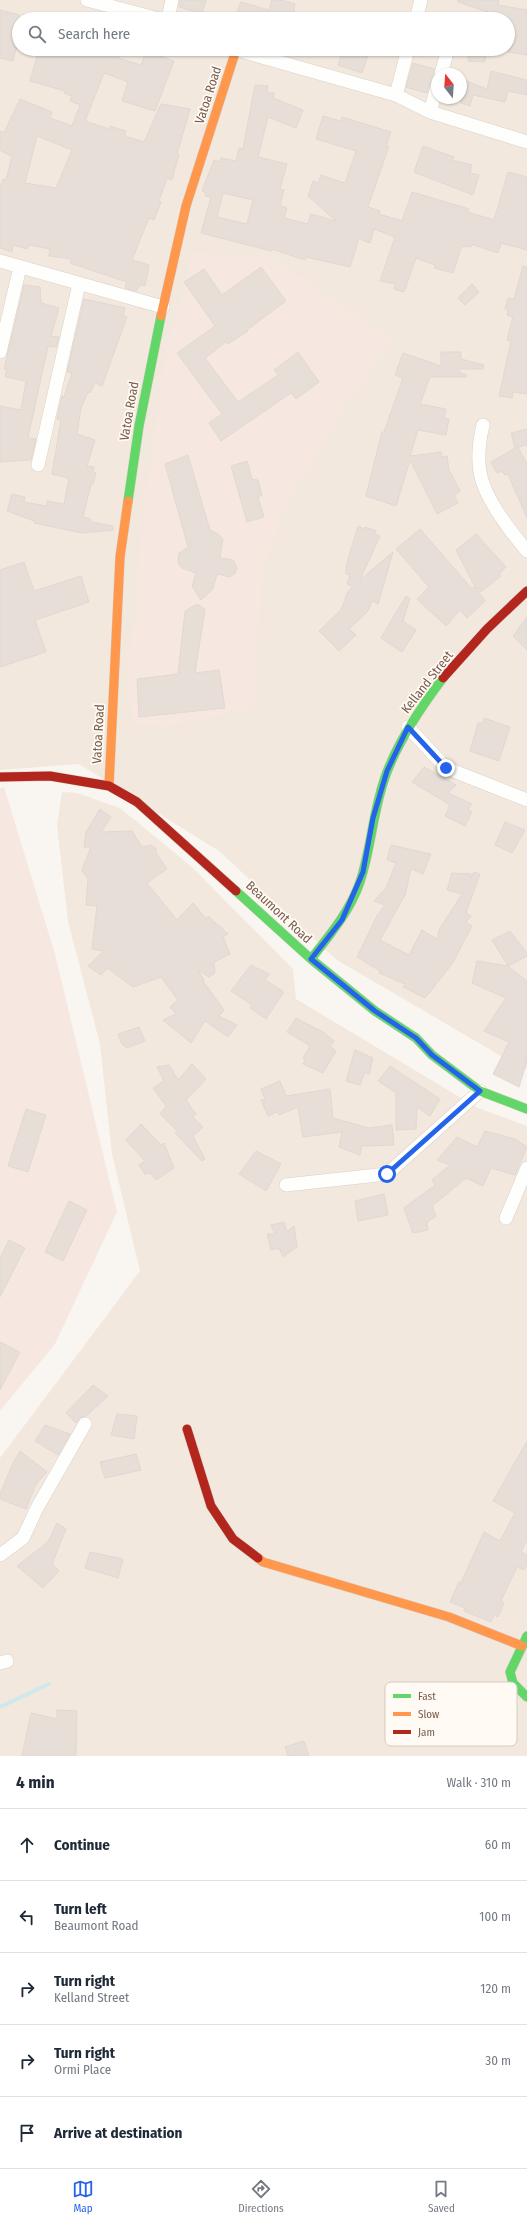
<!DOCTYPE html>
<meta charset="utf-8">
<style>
:root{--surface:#fff;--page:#f6f6f7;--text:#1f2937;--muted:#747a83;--line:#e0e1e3;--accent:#2563eb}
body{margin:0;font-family:"Fira Sans Condensed",sans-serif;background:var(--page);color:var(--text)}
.compass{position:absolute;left:431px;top:68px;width:36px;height:36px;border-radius:50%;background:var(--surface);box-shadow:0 1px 3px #0004;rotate:343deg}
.stop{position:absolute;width:12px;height:12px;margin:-9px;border:3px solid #2563eb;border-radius:50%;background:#fff}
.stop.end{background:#2563eb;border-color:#fff;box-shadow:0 1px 4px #0008}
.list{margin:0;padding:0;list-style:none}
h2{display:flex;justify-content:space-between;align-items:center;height:52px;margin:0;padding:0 16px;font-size:17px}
h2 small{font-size:13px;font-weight:400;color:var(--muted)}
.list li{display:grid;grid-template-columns:26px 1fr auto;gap:12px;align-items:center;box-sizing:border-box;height:72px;padding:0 16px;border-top:1px solid var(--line)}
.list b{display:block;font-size:15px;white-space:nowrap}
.list p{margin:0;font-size:13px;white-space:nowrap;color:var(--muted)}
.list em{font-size:13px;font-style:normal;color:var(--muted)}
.icon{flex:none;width:22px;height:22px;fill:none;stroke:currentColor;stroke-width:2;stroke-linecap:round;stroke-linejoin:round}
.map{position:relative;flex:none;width:527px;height:1756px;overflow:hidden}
.search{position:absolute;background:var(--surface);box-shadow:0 1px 3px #0004;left:12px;right:12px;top:12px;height:44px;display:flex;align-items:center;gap:10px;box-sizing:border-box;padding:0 14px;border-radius:22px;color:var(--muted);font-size:15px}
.sheet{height:412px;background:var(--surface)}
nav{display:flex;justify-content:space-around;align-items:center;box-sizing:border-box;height:56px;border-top:1px solid var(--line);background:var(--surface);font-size:11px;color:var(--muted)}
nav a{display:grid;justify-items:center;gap:2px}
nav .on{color:var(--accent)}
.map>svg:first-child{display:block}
</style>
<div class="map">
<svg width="527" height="1756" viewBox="0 0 527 1756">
<rect width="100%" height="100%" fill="#f9f5f0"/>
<path fill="#f2e8de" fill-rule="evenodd" d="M0 0H527V1069L518 1066 337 960 219 851 79 764 0 770ZM19 19H508V49H19ZM437 74H461V98H437Z
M62 792 77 793 120 808 193 868 293 969 296 999 478 1108 527 1126V1756H0V1458L140 1271 112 1154 100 1044 68 921 57 825Z"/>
<path fill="#f6e8e1" d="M193 253 271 256 392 340 345 408 286 506 262 570 253 709 169 726 134 724 127 688 145 500 166 355Z
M4 787 55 954 117 1212 55 1344 0 1411V788Z"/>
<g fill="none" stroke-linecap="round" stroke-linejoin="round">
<path stroke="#d0e8ea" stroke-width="4" d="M0 1707 49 1684"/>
</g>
<path fill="#e6ded7" stroke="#e2d8d2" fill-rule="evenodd" d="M180 0H206L202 14 179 7Z
M272 0H281L295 4 293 19H234L241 2 269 10Z
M458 0H499L498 5 527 10V55L508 52V19L458 2Z
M0 10 19 15V49H16L13 61 0 58Z
M39 49H122L118 58 141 65 146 51 174 61 155 111 122 101 128 82 104 73 85 121 109 129 110 126 126 131 125 136 144 142 161 104 190 109 177 154H179L172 180 167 178 159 201 161 202 154 220 149 218 132 260 149 265 145 286 140 285 136 291 125 288 127 282 70 263 72 259 49 256 50 249 29 245 27 249 13 245 12 252 0 248V188L3 179 6 180 12 157 0 150V131L4 133 20 99 52 112 50 118 72 126 80 105 70 101 72 96 64 93 65 91 30 81ZM37 136 72 150 56 188 25 183Z
M343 49H370L362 73 338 65Z
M469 49H486L485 62 468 61Z
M413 63 434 69 435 79 429 84 427 93 406 87Z
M491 71 527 80V95L508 91 505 102 473 95 470 106 461 103V79L487 89Z
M255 85 268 86 267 93H274L273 98 303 110 296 128 268 117 258 157 287 164 280 189 284 190 280 206 287 208 284 218 308 224 311 214 336 221 308 196 313 181 318 183 321 175 345 183 356 151 316 139 323 116 341 121 342 117 391 132 386 146H389L368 207 380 211 379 214 402 221 412 192 469 209 468 212 494 220 508 172 527 177V250L501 243 498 253 471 244V247L462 246 453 273 434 268 435 265 416 258 404 292 394 289 395 284 380 281 395 237 374 229 370 243 359 239 350 267 306 257 305 260 272 249 271 251 201 233 211 197 205 196 206 193 202 191 207 178 214 160 220 162 221 158 236 161 239 148 243 149ZM223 193 253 200 247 224 217 217Z
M423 146 454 157 452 160 472 165 470 173 479 175 473 195 414 172Z
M523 266 527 267V394L513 392 512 398 499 396 511 341 507 340 513 317 507 315 508 310 505 309 508 298 514 299Z
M261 267 286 301 247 330 248 331 228 344 226 342 205 358 238 402 278 375 274 370 298 352 319 382 296 399 291 393 221 441 209 423 222 414 177 353 215 326 184 282 204 269 222 295Z
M472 284 479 292 465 305 458 298Z
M24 285 40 287 41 303 59 308 51 336 59 337 56 347 48 346 28 438 36 439 31 460 0 462V406L21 410 26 381 5 377 7 369H4Z
M84 299 125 308 123 315 127 317 102 386 95 383 90 393 88 392 81 408 77 434 95 440 87 466 94 467 93 472 96 473 93 484H91L83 517 91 519V522L113 526V530L82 533 34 523V521L7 511 12 494 25 497 24 502 47 506V501L64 504 69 478 52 474 61 420 57 419 62 396 64 397 72 373 67 372Z
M441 352H461V359L484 365 483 369H459V372L467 375 466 377H430L420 404 446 409 444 418 449 419 446 435 418 430 410 456 442 452 441 457 447 456 449 470 460 491 454 495 458 503 437 514 410 460 396 506 366 496 382 432H384L403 378 395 375 403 353 441 366Z
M527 429V445L518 447 527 464V518L508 474 505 475 502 471 497 473 491 462 517 447 515 448 511 433Z
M188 455 210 530 218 534 223 539 220 558 233 560 237 568 235 573 230 577 217 574 213 589 201 600 192 586 196 573 182 568 178 563 179 553 188 547 165 464Z
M247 461 252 479 258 480 262 495 258 497 264 517 247 522 231 466Z
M358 526 364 529 365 527 376 531 375 534 380 536 360 580 393 552 378 604 372 601 368 611 349 629 356 635 339 651 319 631 341 610 348 591 353 587 347 584 350 575 346 574V566Z
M420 529 472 589 474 587 476 589 456 550 476 534 506 567 499 574 501 576 479 593 485 601 467 618 460 610 446 626 417 599 429 587 396 549Z
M24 562 34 591 81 576 89 602 35 620 46 652 0 667V570Z
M406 596 410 598 403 621 416 630 402 652 381 638Z
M197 604 205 609 195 673 219 670 225 708 139 717 137 679 178 674 185 611Z
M527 617V650L513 636Z
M484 718 510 727 499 761 470 751 478 723H483Z
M424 767 456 785 448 793 472 804 468 809 472 812 465 826 445 816 450 805 412 782Z
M100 809 111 817 101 832 132 831 142 847 150 845 156 848V853L167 869 147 883 177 920 193 903 206 919 208 916 228 934 223 937 230 954 214 962 215 973 209 977 198 970 204 980 203 981 224 1010 219 1016 237 1025 228 1037 205 1021 191 1043 163 1020 176 1014 170 1007 178 1000 161 977 133 987 107 968 101 975 88 966 104 951 92 949 97 906 86 905 88 879 82 870 91 847H84L86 832Z
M505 822 525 830 512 853 495 845Z
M391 845 431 854 423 874 411 869 405 895 380 940 409 955 422 930 437 939 439 930 462 894 447 890 452 873 471 874 470 879 474 872 480 874 466 913 471 916 466 922 472 926 452 964 425 998 403 987 405 984 379 973 380 971 357 957 377 916 385 905 374 901 386 888 396 863 387 860Z
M510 931 527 953V956L508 966 527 981V1061L519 1087 493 1074 509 1042 484 1031 506 998 472 983 477 961 508 966 492 940Z
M251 965 269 974 265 980 284 992 266 1019 250 1008 252 1005 231 991Z
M296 1018 323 1032 334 1041 330 1046 336 1051 323 1073 303 1064 305 1060 303 1058 310 1046 287 1032Z
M139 1027 145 1041 127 1048 122 1044 118 1034Z
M355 1050 373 1058 369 1075 365 1072 360 1085 346 1081Z
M192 1064 206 1079 186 1100 196 1114 192 1116 203 1127 193 1136 205 1159 202 1161 175 1133 177 1131 160 1114 166 1106 153 1088 164 1081 157 1067 169 1065 178 1080Z
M390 1066 440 1099 430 1116 417 1107 416 1129 396 1130V1093L378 1081Z
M280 1081 286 1096 330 1089 333 1118 369 1128 392 1125 394 1145 362 1146 360 1155 339 1147 342 1132 303 1137 298 1107 279 1115 277 1112 268 1116 261 1100 265 1099 261 1089Z
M26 1109 46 1115 28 1172 8 1166Z
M141 1124 161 1145 164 1143 174 1168 156 1180 150 1173 145 1174 139 1165 145 1161 126 1140Z
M485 1131 515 1139 527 1147 515 1175 491 1168 483 1186 466 1178 432 1206 436 1216 427 1222 428 1230 413 1233 404 1208 435 1185 432 1180 450 1165 437 1160 457 1137 477 1147Z
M256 1151 281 1164 266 1191 239 1174Z
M384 1194 388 1215 358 1221 355 1201Z
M69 1201 87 1210 63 1261 45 1252Z
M284 1222 287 1232 294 1226 297 1247 283 1257 279 1248 271 1250 267 1234H275L271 1225Z
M9 1240 25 1248 0 1297V1258Z
M0 1342 20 1352 0 1390Z
M93 1385 108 1396 86 1416 81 1417 76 1423 66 1413Z
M117 1414 137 1416 134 1439 111 1435Z
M45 1425 70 1434 58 1455 35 1441Z
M527 1441V1540L521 1552 527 1555V1564L524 1570 517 1567 501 1601 504 1603 498 1617 494 1615 491 1622 464 1611 465 1608 450 1602 459 1582 461 1583 484 1532 500 1541 515 1513 493 1501Z
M20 1451 47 1472 36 1484 26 1509 0 1499V1494L12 1465Z
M136 1454 141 1470 105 1478 100 1462Z
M57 1523 66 1529 52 1564 59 1571 43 1588 17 1566 48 1542Z
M90 1552 123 1559 118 1578 85 1568Z
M57 1710 77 1711 76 1756H22L31 1713 57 1719Z
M304 1741 309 1756H288L285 1747Z"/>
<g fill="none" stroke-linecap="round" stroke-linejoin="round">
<g stroke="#d7d1cb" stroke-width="14">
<path id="street" d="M87 0 159 19
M168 19 172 0
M416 19 421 0
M234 49 396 95 430 112 527 142
M441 74 448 49
M396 95 408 49
M430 112 437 87
M0 261 163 307
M0 352 20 267
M483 425C479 442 477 461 481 477 487 501 511 532 527 551
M38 465 79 284
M408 727 446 768 527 800
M286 1185 387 1174 480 1091
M506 1218 527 1168
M0 1555 23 1538 37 1508 85 1424
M0 1663 7 1661"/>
</g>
<g stroke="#d9d2cb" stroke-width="10">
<path id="fast" d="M128 501 139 426 161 316
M236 891 311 959 375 1011 416 1038 432 1055 480 1091 527 1109
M311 959C330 935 350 911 360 882 372 846 373 807 387 772 400 738 421 707 443 678
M527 1636 510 1672 513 1683 527 1697"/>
</g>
<g stroke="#d9d2cb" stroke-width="10">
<path id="slow" d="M161 316 186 206 236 50
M109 786 120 557 128 501
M258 1558 263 1562 449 1617 522 1646"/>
</g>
<g stroke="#d9d2cb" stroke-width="10">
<path id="jam" d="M443 678 487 629 527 591
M0 777 50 776 109 786 137 802 236 891
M187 1429 211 1506 233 1539 258 1558"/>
</g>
<use href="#street" stroke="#fefefd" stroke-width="13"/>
<use href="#fast" stroke="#63d668" stroke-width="9"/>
<use href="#slow" stroke="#ff974d" stroke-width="9"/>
<use href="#jam" stroke="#b3261e" stroke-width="9"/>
</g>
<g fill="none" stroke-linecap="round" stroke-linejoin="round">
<path stroke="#2563eb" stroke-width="5" d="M387 1174 480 1091 432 1055 416 1038 375 1011 311 959 342 920 363 872 373 818 387 771 408 727 446 768"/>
</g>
<g text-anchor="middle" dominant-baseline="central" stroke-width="3.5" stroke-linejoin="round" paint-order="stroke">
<g font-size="13" fill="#7a5c4d" stroke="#fffaf3">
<text transform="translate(208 95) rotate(-72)">Vatoa Road</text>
<text transform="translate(129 411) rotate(-80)">Vatoa Road</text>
<text transform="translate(427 682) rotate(-52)">Kelland Street</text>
<text transform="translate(98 734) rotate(-87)">Vatoa Road</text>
<text transform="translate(279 912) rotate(43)">Beaumont Road</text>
</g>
</g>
<rect x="385" y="1682" width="132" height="64" rx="6" fill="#fffaf3" stroke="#d7cbc1" stroke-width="1"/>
<rect x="393" y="1694" width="18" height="4" fill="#63d668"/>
<rect x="393" y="1712" width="18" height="4" fill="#ff974d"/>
<rect x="393" y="1730" width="18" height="4" fill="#b3261e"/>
<g font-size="11" fill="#7a5c4d">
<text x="418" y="1700">Fast</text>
<text x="418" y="1718">Slow</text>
<text x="418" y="1736">Jam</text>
</g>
</svg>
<svg class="compass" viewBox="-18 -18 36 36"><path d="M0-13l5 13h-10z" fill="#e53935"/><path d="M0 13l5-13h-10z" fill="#747a83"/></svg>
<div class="stop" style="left:387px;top:1174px"></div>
<div class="stop end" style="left:446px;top:768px"></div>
<div class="search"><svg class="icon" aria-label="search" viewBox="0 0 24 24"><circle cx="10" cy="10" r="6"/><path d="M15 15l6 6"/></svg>Search here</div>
</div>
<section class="sheet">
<h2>4 min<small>Walk · 310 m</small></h2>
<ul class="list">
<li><svg class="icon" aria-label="ahead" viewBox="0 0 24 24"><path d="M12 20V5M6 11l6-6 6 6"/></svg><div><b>Continue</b></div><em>60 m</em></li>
<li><svg class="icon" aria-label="left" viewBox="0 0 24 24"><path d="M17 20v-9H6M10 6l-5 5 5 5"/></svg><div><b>Turn left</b><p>Beaumont Road</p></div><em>100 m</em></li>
<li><svg class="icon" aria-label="right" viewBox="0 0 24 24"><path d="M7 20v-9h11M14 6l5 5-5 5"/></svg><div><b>Turn right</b><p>Kelland Street</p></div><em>120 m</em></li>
<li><svg class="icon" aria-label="right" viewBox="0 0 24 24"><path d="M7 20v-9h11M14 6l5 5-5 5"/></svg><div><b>Turn right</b><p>Ormi Place</p></div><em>30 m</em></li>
<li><svg class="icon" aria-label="arrive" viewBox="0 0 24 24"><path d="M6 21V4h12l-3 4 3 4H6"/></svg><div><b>Arrive at destination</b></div></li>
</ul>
</section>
<nav>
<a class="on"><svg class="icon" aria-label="map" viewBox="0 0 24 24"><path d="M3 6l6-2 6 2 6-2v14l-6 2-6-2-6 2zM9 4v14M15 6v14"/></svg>Map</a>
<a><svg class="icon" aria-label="directions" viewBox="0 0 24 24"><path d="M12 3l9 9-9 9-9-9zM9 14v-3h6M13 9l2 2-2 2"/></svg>Directions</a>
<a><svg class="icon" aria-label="saved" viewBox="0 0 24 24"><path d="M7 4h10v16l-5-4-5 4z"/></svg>Saved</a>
</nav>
